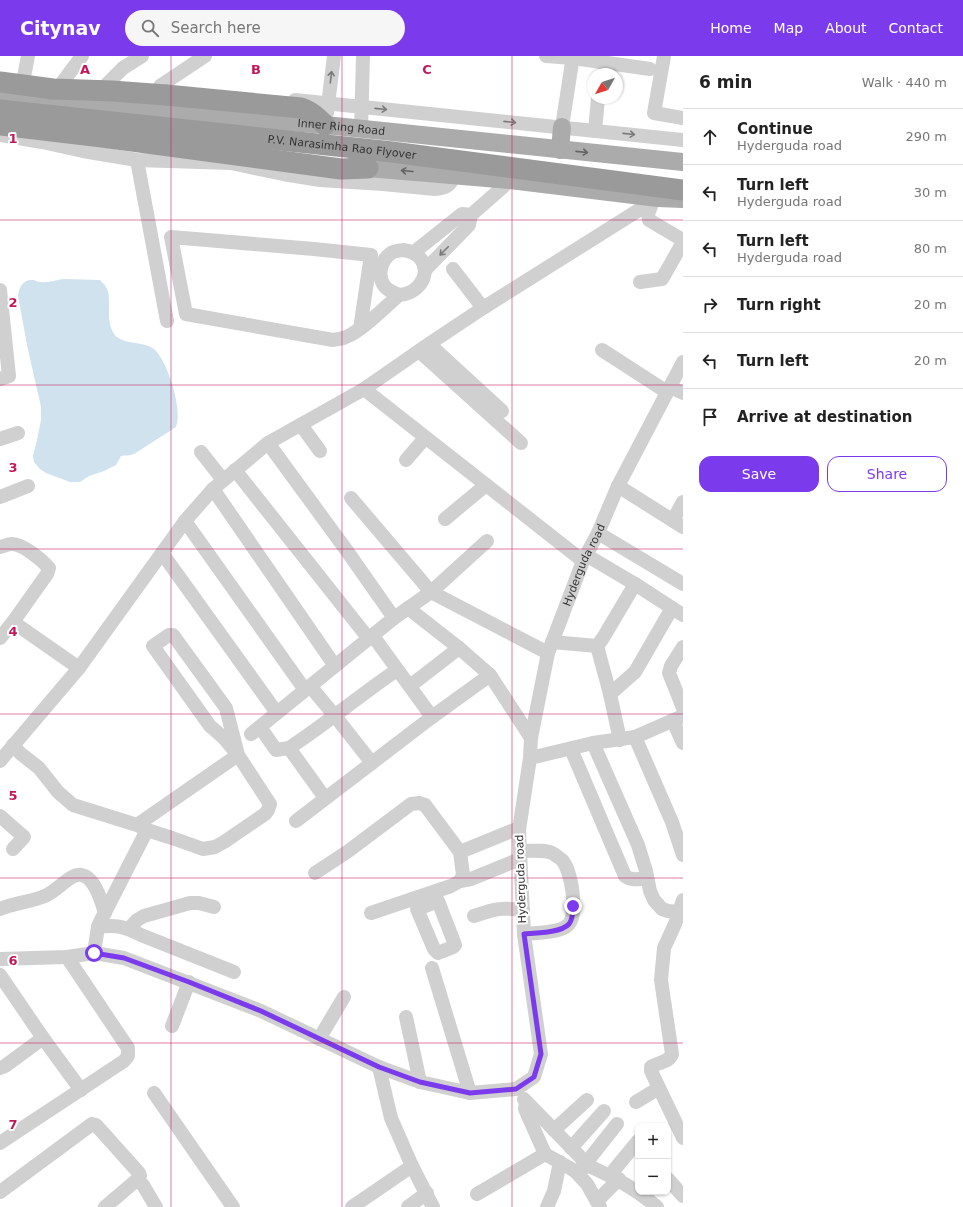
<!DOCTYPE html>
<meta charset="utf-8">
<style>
:root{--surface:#fff;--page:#f6f6f6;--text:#222;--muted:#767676;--line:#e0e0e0;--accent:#7c3aed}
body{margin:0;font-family:"DejaVu Sans",sans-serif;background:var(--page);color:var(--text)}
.controls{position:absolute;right:12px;bottom:12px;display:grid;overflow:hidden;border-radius:8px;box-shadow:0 1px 3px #0004}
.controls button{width:36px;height:36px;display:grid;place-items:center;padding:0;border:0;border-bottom:1px solid var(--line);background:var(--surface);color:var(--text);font:20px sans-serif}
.compass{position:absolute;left:587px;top:12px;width:36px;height:36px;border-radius:50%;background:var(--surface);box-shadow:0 1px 3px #0004;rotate:231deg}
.stop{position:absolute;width:12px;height:12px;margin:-9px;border:3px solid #7c3aed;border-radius:50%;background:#fff}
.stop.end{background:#7c3aed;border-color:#fff;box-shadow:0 1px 4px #0008}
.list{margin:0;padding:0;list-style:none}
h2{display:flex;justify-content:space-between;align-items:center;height:52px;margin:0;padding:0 16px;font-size:17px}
h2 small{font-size:13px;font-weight:400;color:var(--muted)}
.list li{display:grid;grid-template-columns:26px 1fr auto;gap:12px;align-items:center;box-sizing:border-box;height:56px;padding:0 16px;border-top:1px solid var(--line)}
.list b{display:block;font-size:15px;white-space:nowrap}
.list p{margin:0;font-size:13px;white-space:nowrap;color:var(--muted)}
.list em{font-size:13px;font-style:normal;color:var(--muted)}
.actions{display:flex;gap:8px;padding:12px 16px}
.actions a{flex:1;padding:9px 0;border:1px solid var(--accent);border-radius:12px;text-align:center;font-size:14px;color:var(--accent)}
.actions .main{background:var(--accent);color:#fff}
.icon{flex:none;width:22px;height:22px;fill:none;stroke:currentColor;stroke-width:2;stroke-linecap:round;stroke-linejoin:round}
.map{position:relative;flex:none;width:683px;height:1151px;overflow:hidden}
header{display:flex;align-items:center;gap:24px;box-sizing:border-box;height:56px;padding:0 20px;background:var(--accent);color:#fff}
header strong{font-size:19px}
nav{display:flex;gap:22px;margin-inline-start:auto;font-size:14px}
.search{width:280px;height:36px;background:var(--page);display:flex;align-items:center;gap:10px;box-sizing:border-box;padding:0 14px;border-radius:22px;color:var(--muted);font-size:15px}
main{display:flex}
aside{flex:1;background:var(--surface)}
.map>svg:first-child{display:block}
</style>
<header>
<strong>Citynav</strong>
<div class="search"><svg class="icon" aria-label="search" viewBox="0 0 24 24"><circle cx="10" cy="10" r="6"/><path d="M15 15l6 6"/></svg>Search here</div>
<nav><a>Home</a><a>Map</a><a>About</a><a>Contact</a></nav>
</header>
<main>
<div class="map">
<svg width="683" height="1151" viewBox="0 0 683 1151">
<rect width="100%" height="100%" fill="#fff"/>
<path fill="#cfe2ee" d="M64 223 100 224C101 226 105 228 106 231 113 243 105 263 113 276 120 290 142 284 154 293 168 305 183 355 176 371L134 398C130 400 125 399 121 400L116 409 104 415 89 420 80 426H70L46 417 40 413 34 406 33 400 37 384 41 364V351L27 289 18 240C19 231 23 223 34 224 36 225 38 226 41 226 48 227 56 224 64 223Z"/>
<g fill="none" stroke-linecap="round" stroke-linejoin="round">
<g stroke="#d0d0d0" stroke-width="14">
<path d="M546 0 573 2 650 13"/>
<path d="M664 0 654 57 683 62"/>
<path d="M107 28 123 12 142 0"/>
<path d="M160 30 205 0"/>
<path d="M23 37 24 21 28 0"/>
<path d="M62 41V27L82 0"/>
<path d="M295 44 683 84"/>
<path d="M327 57 334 0"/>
<path d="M562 71 573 0"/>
<path d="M361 73 363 0"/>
<path d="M595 75 598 42"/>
<path d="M0 79 42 86 83 95 137 104 231 107 283 118 320 124 383 128 435 133C443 132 449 131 452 124"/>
<path d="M137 104 167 265"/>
<path d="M653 145 648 158 649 164 681 183H683"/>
<path d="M403 194C435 198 430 236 399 239 394 237 389 235 385 231 377 221 380 205 391 197 394 195 398 195 403 194Z"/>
<path d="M413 197 462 158 471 159"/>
<path d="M453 213 483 252"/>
<path d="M425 214 469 169 471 159 504 130"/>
<path d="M640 226 662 223 683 186"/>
<path d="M0 234 9 320 0 323"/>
<path d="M360 273 371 199 314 193 171 181 186 258 333 284C338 283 342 283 346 281 362 275 385 251 399 239"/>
<path d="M429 288 502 355"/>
<path d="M602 294 667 336"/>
<path d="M419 295 521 387"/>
<path d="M670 331 683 337"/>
<path d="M364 333 583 505"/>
<path d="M301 369 320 395"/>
<path d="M0 383 18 377"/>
<path d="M268 387 347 495 394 562"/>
<path d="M201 396 223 424"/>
<path d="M406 404 425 382"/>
<path d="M235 414 369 583"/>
<path d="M618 430 683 471"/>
<path d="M213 433 335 610"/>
<path d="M0 441 28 430"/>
<path d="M351 442 431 536 548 597"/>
<path d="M445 463 486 429"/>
<path d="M673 464 683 446"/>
<path d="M185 465 305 634"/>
<path d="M598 477 683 528"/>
<path d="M0 491C4 490 8 488 12 488 23 488 42 504 49 512L47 518 13 566 0 582"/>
<path d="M162 497 277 657"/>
<path d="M586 499 635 528 683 559"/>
<path d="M408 552 459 592 490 619 531 682"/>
<path d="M13 566 79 612"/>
<path d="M373 580 432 661"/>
<path d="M552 586 597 590"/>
<path d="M597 590 610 638 620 684"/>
<path d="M597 590 603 582 635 528"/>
<path d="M683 591 671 610 669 617 683 652"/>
<path d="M310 630 335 660 372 707"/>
<path d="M410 630 459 592"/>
<path d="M610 638 635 616 672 552"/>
<path d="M673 665 683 687"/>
<path d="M260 671 276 694 289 692 325 742"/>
<path d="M251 678 394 562 431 536 487 485"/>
<path d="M635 681 672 766 683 799"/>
<path d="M593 687 638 789 646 815 650 835 654 844 662 853 668 855 679 856"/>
<path d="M13 689 20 697 39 712 58 736 73 749 137 769 147 774 172 782 203 793 215 791 224 786 265 758 268 754 270 748 238 699 226 652 173 579H169L153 590 210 670 224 682 238 699 137 769"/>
<path d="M289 692C326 668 360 639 397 614"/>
<path d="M571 693 625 820C632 825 639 823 647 822"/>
<path d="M530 702 593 687 635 681 683 660"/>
<path d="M0 705 79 612 185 465 213 433 268 387 364 333 429 288 483 252 658 142"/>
<path d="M0 760 24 781 13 793"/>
<path d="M296 765 432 661 490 619"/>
<path d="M521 795C531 795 545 793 554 798 556 800 560 802 562 804 571 814 579 858 568 869 560 877 535 877 524 878"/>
<path d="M460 796 519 772"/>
<path d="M315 817 347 796 411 748 419 747 425 749 460 796 463 819 460 825 451 830 371 857"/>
<path d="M460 825 471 823 520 803"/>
<path d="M419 841 423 851 417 853 434 893 438 897 453 891 455 889 454 886 438 845 423 851"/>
<path d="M683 844 675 868 664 892 661 924 672 998C669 1007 658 1006 651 1011V1015L683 1082"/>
<path d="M0 853C14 847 30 846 45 840 56 835 63 826 72 821 92 810 101 844 105 857"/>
<path d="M474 860C495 853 500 851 523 854"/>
<path d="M98 871C116 868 125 871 141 879L234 916"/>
<path d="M129 873 137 864 144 860 190 847H199L214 851"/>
<path d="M94 897 98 871 101 864 147 774"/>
<path id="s1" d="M0 903 67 901 94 897 124 902 261 955 379 1011 420 1026 470 1037 516 1033 534 1021 541 998 524 878 519 774 530 702 531 682 548 597 583 505 598 477 618 430 683 306"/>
<path d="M432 912 470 1037"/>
<path d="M0 919 43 982 81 1034"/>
<path d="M406 961 420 1026"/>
<path d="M172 970 189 926"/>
<path d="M319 983 344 941"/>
<path d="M379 1011 391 1062 412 1110 433 1151"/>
<path d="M0 1012 5 1010 43 982"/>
<path d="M154 1037 233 1151"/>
<path d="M524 1043 589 1110"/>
<path d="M526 1046 525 1053 545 1098 575 1115 589 1110C615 1122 635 1132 657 1151"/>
<path d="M636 1046 659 1032"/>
<path d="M554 1074 587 1044"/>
<path d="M0 1087 124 1005 128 1000V992L67 901"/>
<path d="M571 1092 604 1055"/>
<path d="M586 1107 617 1068"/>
<path d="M575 1115 587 1128 600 1151"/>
<path d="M610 1119 638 1085"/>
<path d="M668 1123 683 1140"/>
<path d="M143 1129 156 1151"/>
<path d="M0 1136 92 1068 96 1069 139 1117 140 1120 139 1122 105 1151"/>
<path d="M477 1138 545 1098"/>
<path d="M597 1145 619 1123"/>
<path d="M352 1151 412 1110"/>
<path d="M408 1151 427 1137"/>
<path d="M547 1151 554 1135 560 1106"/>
</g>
<g stroke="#ababab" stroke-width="18">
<path id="s2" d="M0 37 158 55 325 69 683 106"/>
<path d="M560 94 562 71"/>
<path d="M354 109 368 112 510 124 658 142 683 143"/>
</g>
<g stroke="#9a9a9a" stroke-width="21">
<path d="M166 39 301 52C311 55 318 62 325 69"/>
<path id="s3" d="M0 54 392 96 683 134"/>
<path d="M0 69 102 81 341 113 368 112"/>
</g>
<path stroke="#9a9a9a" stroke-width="21" d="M0 26 53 33 112 35 166 39"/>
</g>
<defs><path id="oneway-shaft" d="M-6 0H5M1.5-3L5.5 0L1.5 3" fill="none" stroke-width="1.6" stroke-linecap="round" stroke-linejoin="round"/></defs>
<g stroke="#7a7a7a">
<use href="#oneway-shaft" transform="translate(331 21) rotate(-83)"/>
<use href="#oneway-shaft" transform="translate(381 53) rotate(6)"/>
<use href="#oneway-shaft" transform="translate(510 66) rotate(6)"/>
<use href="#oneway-shaft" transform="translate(629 78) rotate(6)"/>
<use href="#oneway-shaft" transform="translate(444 195) rotate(135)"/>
</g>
<g stroke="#636363">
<use href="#oneway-shaft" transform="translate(582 96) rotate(6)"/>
<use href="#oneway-shaft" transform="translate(407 115) rotate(-175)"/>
</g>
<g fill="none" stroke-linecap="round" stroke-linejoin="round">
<path stroke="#7c3aed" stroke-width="5" d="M94 897 124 902 189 926 261 955 379 1011 420 1026 470 1037 516 1033 534 1021 541 998 524 878C535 877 561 877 569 868 573 863 573 856 573 850"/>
</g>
<path fill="none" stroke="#c2185b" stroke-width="1" stroke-opacity="0.55" d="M171 0V1151M342 0V1151M512 0V1151M0 164H683M0 329H683M0 493H683M0 658H683M0 822H683M0 987H683"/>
<g text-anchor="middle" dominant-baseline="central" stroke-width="4" stroke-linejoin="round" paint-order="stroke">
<g font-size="11" fill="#333" stroke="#fff">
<text stroke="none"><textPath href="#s2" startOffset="343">Inner Ring Road</textPath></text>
<text stroke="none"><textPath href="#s3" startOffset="344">P.V. Narasimha Rao Flyover</textPath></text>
<text stroke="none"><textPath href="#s1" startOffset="1089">Hyderguda road</textPath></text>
<text transform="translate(521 823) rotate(-92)">Hyderguda road</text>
</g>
</g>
<g font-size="13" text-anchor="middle" font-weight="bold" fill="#c2185b" stroke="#fff" stroke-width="4" stroke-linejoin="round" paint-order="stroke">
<text x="85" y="18">A</text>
<text x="256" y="18">B</text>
<text x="427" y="18">C</text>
<text x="13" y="87">1</text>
<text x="13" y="251">2</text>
<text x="13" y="416">3</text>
<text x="13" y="580">4</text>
<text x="13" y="744">5</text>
<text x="13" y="909">6</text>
<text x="13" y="1073">7</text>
</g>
</svg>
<div class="controls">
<button>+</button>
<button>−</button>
</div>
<svg class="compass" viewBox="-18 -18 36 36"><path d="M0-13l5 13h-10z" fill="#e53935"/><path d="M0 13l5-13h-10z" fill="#767676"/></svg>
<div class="stop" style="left:94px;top:897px"></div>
<div class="stop end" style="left:573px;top:850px"></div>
</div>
<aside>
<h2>6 min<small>Walk · 440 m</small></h2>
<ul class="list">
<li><svg class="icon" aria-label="ahead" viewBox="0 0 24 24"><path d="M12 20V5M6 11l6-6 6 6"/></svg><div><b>Continue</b><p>Hyderguda road</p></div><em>290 m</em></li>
<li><svg class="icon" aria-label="left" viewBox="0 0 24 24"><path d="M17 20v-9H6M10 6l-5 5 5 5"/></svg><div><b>Turn left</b><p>Hyderguda road</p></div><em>30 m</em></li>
<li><svg class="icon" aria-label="left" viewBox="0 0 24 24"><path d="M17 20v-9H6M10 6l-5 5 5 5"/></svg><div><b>Turn left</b><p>Hyderguda road</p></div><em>80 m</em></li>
<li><svg class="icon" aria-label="right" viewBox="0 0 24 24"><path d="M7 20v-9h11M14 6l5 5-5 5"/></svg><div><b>Turn right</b></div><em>20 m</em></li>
<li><svg class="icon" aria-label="left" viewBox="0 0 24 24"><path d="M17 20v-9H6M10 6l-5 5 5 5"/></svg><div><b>Turn left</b></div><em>20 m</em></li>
<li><svg class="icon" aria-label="arrive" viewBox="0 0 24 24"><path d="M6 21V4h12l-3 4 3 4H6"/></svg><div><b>Arrive at destination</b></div></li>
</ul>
<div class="actions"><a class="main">Save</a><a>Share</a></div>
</aside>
</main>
